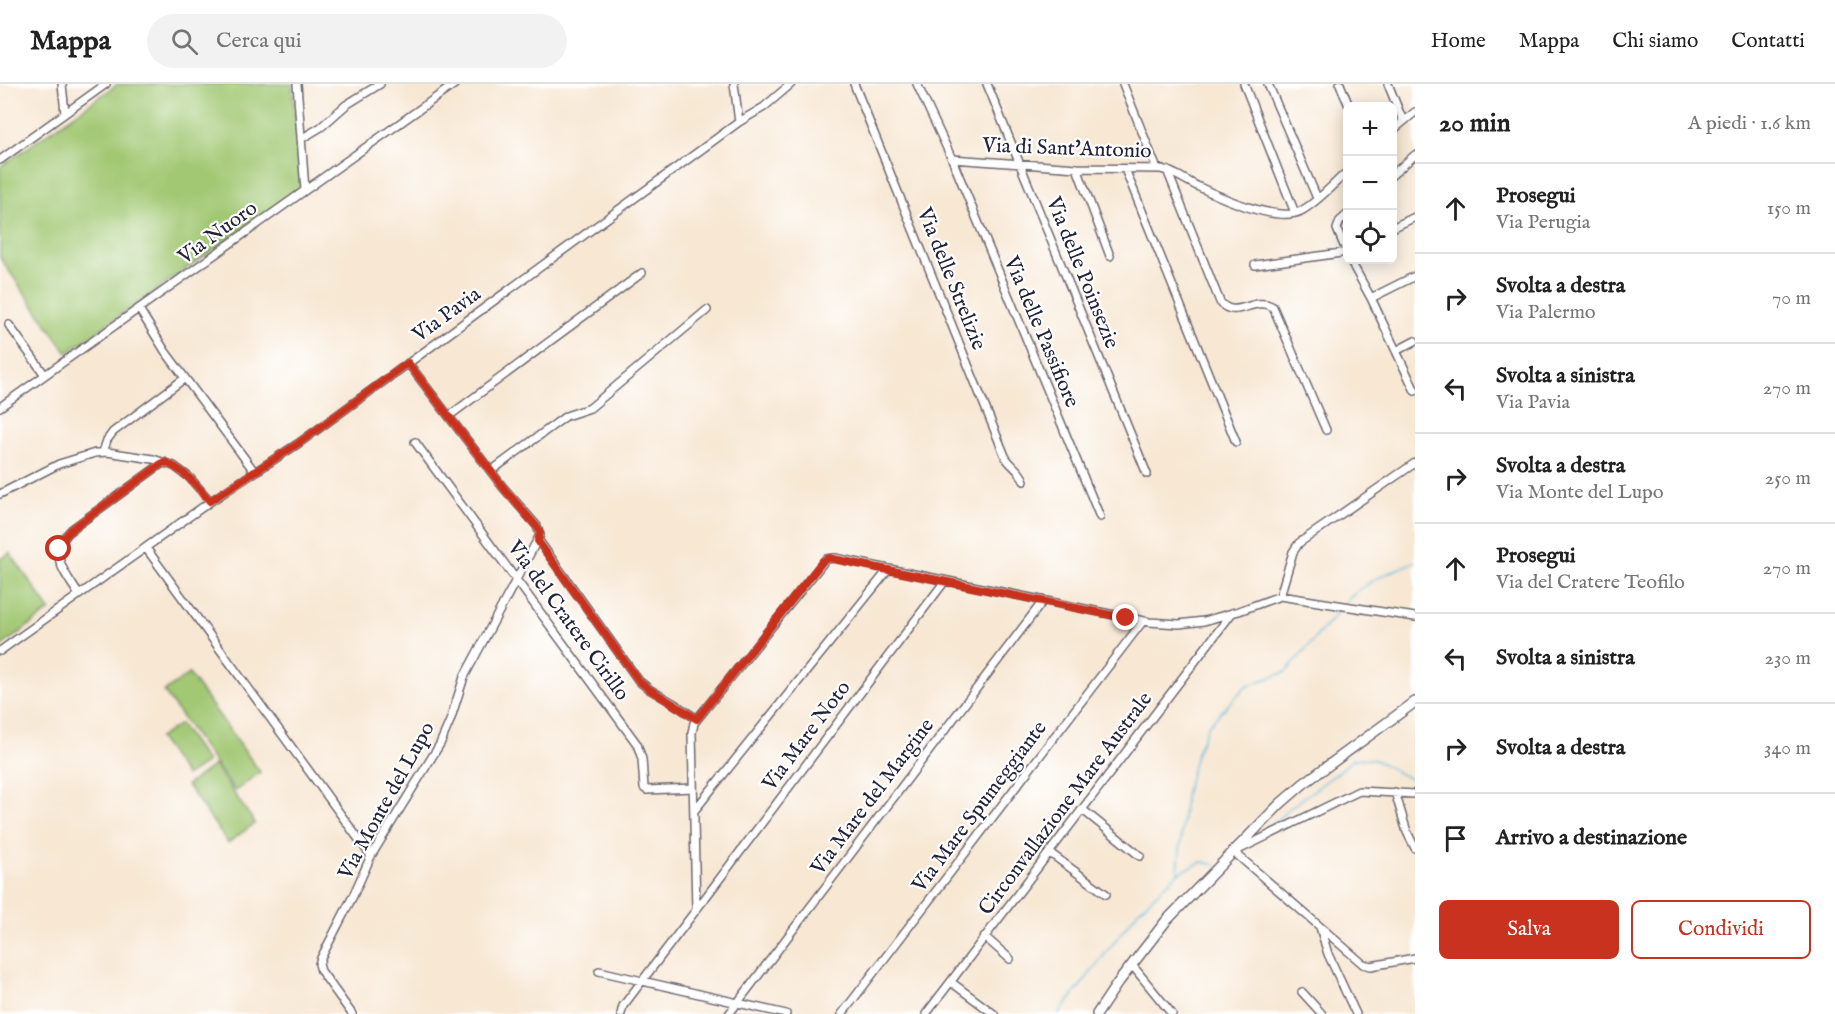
<!DOCTYPE html>
<html lang="it">
<meta charset="utf-8">
<style>
:root{--surface:#fff;--page:#f2f2f2;--text:#222;--muted:#767676;--line:#e0e0e0;--accent:#c8321e}
body{margin:0;font-family:"IM FELL English",serif;background:var(--page);color:var(--text)}
.controls{position:absolute;right:18px;top:18px;display:grid;overflow:hidden;border-radius:9px;box-shadow:0 3px 15px #0003}
.controls button{width:54px;height:54px;display:grid;place-items:center;padding:0;border:0;border-bottom:2px solid var(--line);background:var(--surface);color:var(--text);font:30px sans-serif}
.stop{position:absolute;width:18px;height:18px;margin:-14px;border:4px solid #c8321e;border-radius:50%;background:#fff}
.stop.end{background:#c8321e;border-color:#fff;box-shadow:0 2px 6px #0008}
.list{margin:0;padding:0;list-style:none}
h2{display:flex;justify-content:space-between;align-items:center;height:78px;margin:0;padding:0 24px;font-size:26px}
h2 small{font-size:20px;font-weight:400;color:var(--muted)}
.list li{display:grid;grid-template-columns:39px 1fr auto;gap:18px;align-items:center;box-sizing:border-box;height:90px;padding:0 24px;border-top:2px solid var(--line)}
.list b{display:block;font-size:22px;white-space:nowrap}
.list p{margin:0;font-size:20px;white-space:nowrap;color:var(--muted)}
.list em{font-size:20px;font-style:normal;color:var(--muted)}
.actions{display:flex;gap:12px;padding:18px 24px}
.actions a{flex:1;padding:14px 0;border:2px solid var(--accent);border-radius:9px;text-align:center;font-size:21px;color:var(--accent)}
.actions .main{background:var(--accent);color:#fff}
.icon{flex:none;width:33px;height:33px;fill:none;stroke:currentColor;stroke-width:2;stroke-linecap:round;stroke-linejoin:round}
.map{position:relative;flex:none;width:1415px;height:930px;overflow:hidden}
header{display:flex;align-items:center;gap:36px;box-sizing:border-box;height:84px;padding:0 30px;background:var(--surface);border-bottom:2px solid var(--line)}
header strong{font-size:28px}
nav{display:flex;gap:33px;margin-inline-start:auto;font-size:21px}
.search{width:420px;height:54px;background:var(--page);display:flex;align-items:center;gap:15px;box-sizing:border-box;padding:0 21px;border-radius:33px;color:var(--muted);font-size:22px}
main{display:flex}
aside{flex:1;background:var(--surface)}
.map>svg:first-child{display:block}
</style>
<header>
<strong>Mappa</strong>
<div class="search"><svg class="icon" aria-label="search" viewBox="0 0 24 24"><circle cx="10" cy="10" r="6"/><path d="M15 15l6 6"/></svg>Cerca qui</div>
<nav><a>Home</a><a>Mappa</a><a>Chi siamo</a><a>Contatti</a></nav>
</header>
<main>
<div class="map">
<svg width="1415" height="930" viewBox="0 0 1415 930">
<rect width="100%" height="100%" fill="#fff"/>
<filter id="ink" filterUnits="userSpaceOnUse"><feTurbulence type="fractalNoise" baseFrequency=".0167" numOctaves="2"/><feDisplacementMap in="SourceGraphic" scale="12" xChannelSelector="R" yChannelSelector="G"/><feConvolveMatrix kernelMatrix="1 2 1 2 8 2 1 2 1" color-interpolation-filters="sRGB"/></filter>
<filter id="wash" filterUnits="userSpaceOnUse"><feTurbulence type="fractalNoise" baseFrequency=".008" numOctaves="4" result="noise"/><feDisplacementMap in="SourceGraphic" scale="24" xChannelSelector="R" yChannelSelector="G"/><feGaussianBlur stdDeviation="1.35" result="paint"/><feColorMatrix in="noise" values="0 0 0 0 0 0 0 0 0 0 0 0 0 0 0 0 0 1.4 0 .05"/><feComposite in="paint" operator="in"/></filter>
<g filter="url(#wash)">
<rect width="100%" height="100%" fill="#f7e7d3"/>
<path fill="#a2c873" stroke="#627557" stroke-width="1.5" d="M118 0H292L302 103 67 269 0 174V83Z
M10 469 50 526 0 563V475Z
M189 590 260 688 235 707 164 608Z
M180 640 207 678 186 692 159 654Z
M214 681 255 739 228 759 187 701Z"/>
<g fill="none" stroke-linecap="round" stroke-linejoin="round">
<path stroke="#59b8d8" stroke-width="1.5" d="M1344 520C1363 498 1389 488 1415 478
M1264 751 1287 726 1336 690 1353 675C1384 671 1389 689 1415 696
M1178 789 1202 778 1216 781
M1059 930 1138 827 1178 789 1185 712 1196 671 1208 642 1246 602 1286 588 1341 524"/>
</g>
</g>
<g filter="url(#ink)">
<g fill="none" stroke-linecap="round" stroke-linejoin="round">
<g stroke="#6d6770" stroke-width="10">
<path id="minor" d="M62 0 65 29
M297 0 305 106
M734 0 739 38
M854 0 1005 372C1010 382 1020 385 1024 397
M917 0 952 75 1077 84 1161 85C1175 88 1186 97 1199 103 1222 114 1278 139 1301 127 1318 118 1333 100 1348 87
M987 0 1147 390
M1123 0 1157 85
M1244 0 1295 129
M1268 0 1317 114
M1340 0 1349 22
M1388 0 1403 37
M1392 47 1415 28
M301 55 321 43 346 21 380 0
M952 75 1100 433
M0 76 106 0
M1077 84 1110 172
M1125 85 1236 358
M1167 86 1220 218C1235 237 1255 211 1273 223L1326 346
M1392 91 1415 71
M1348 130 1340 137 1337 145 1348 171
M1392 144 1415 133
M1350 176 1371 214 1415 307
M1255 181 1348 168
M1371 214 1415 192
M139 225 165 267 254 387
M9 241 45 291
M1396 267 1415 257
M0 323 455 0
M449 332 642 189
M415 358 637 660 642 675 644 704 647 706 693 704
M103 368 107 356 113 348 185 294
M491 387 566 332 590 324 707 226
M0 410 59 380 95 369 107 368 153 375 174 382 189 393 210 417
M539 457 639 597 649 605 673 619 697 635
M146 464 371 772
M79 511C64 487 46 469 72 445L164 378
M1280 512 1293 468 1299 459 1415 379
M0 567 214 415 299 359 739 38 764 23 791 0
M1395 708 1407 748 1415 764
M1415 710 1359 707 1234 768 1363 880 1371 882 1415 874
M1083 726 1140 772
M694 727 888 486
M1050 769 1106 810
M696 826 945 497
M1320 843 1328 870 1356 930
M985 853 1010 875
M1132 881 1172 930
M599 887 786 930
M951 898 994 930
M1302 908 1322 930
M352 930 321 887 319 880 321 874 353 812 371 772 440 660 450 637 464 593 540 451 537 442 502 402 408 279
M621 930 623 922 696 826 692 649 694 639 826 475 835 474 1149 538 1179 540 1204 537 1239 527 1280 512 1415 533
M729 930 1043 517
M842 930 1143 537
M926 930 1232 529"/>
</g>
<g stroke="#6d6770" stroke-width="12">
<path id="major" d="M1097 930 1117 900 1166 837 1280 720 1303 700 1415 618"/>
</g>
<use href="#minor" stroke="#fff" stroke-width="7"/>
<use href="#major" stroke="#fff" stroke-width="9"/>
</g>
</g>
<g fill="none" stroke-linecap="round" stroke-linejoin="round" filter="url(#ink)">
<path stroke="#c8321e" stroke-width="8" d="M59 465 64 454 72 445 164 378C184 385 196 401 210 417L299 359 408 279 506 407 538 444 540 449 538 457 639 597 649 605 697 635 823 477 829 474 1126 534"/>
</g>
<g text-anchor="middle" dominant-baseline="central" stroke-width="4.5" stroke-linejoin="round" paint-order="stroke">
<g font-size="21" fill="#22223b" stroke="#fff">
<text transform="translate(1067 65) rotate(2)">Via di Sant'Antonio</text>
<text transform="translate(218 149) rotate(-36)">Via Nuoro</text>
<text transform="translate(1082 189) rotate(68)">Via delle Poinsezie</text>
<text transform="translate(951 195) rotate(68)">Via delle Strelizie</text>
<text transform="translate(447 231) rotate(-36)">Via Pavia</text>
<text transform="translate(1041 248) rotate(67)">Via delle Passifiore</text>
<text transform="translate(568 537) rotate(54)">Via del Cratere Cirillo</text>
<text transform="translate(807 652) rotate(-53)">Via Mare Noto</text>
<text transform="translate(873 713) rotate(-53)">Via Mare del Margine</text>
<text transform="translate(387 717) rotate(-61)">Via Monte del Lupo</text>
<text transform="translate(1066 720) rotate(-53)">Circonvallazione Mare Australe</text>
<text transform="translate(980 723) rotate(-53)">Via Mare Spumeggiante</text>
</g>
</g>
</svg>
<div class="controls">
<button>+</button>
<button>−</button>
<button><svg class="icon" aria-label="locate" viewBox="0 0 24 24"><circle cx="12" cy="12" r="6"/><path d="M12 2v4M12 18v4M2 12h4M18 12h4"/></svg></button>
</div>
<div class="stop" style="left:59px;top:465px"></div>
<div class="stop end" style="left:1126px;top:534px"></div>
</div>
<aside>
<h2>20 min<small>A piedi · 1.6 km</small></h2>
<ul class="list">
<li><svg class="icon" aria-label="ahead" viewBox="0 0 24 24"><path d="M12 20V5M6 11l6-6 6 6"/></svg><div><b>Prosegui</b><p>Via Perugia</p></div><em>150 m</em></li>
<li><svg class="icon" aria-label="right" viewBox="0 0 24 24"><path d="M7 20v-9h11M14 6l5 5-5 5"/></svg><div><b>Svolta a destra</b><p>Via Palermo</p></div><em>70 m</em></li>
<li><svg class="icon" aria-label="left" viewBox="0 0 24 24"><path d="M17 20v-9H6M10 6l-5 5 5 5"/></svg><div><b>Svolta a sinistra</b><p>Via Pavia</p></div><em>270 m</em></li>
<li><svg class="icon" aria-label="right" viewBox="0 0 24 24"><path d="M7 20v-9h11M14 6l5 5-5 5"/></svg><div><b>Svolta a destra</b><p>Via Monte del Lupo</p></div><em>250 m</em></li>
<li><svg class="icon" aria-label="ahead" viewBox="0 0 24 24"><path d="M12 20V5M6 11l6-6 6 6"/></svg><div><b>Prosegui</b><p>Via del Cratere Teofilo</p></div><em>270 m</em></li>
<li><svg class="icon" aria-label="left" viewBox="0 0 24 24"><path d="M17 20v-9H6M10 6l-5 5 5 5"/></svg><div><b>Svolta a sinistra</b></div><em>230 m</em></li>
<li><svg class="icon" aria-label="right" viewBox="0 0 24 24"><path d="M7 20v-9h11M14 6l5 5-5 5"/></svg><div><b>Svolta a destra</b></div><em>340 m</em></li>
<li><svg class="icon" aria-label="arrive" viewBox="0 0 24 24"><path d="M6 21V4h12l-3 4 3 4H6"/></svg><div><b>Arrivo a destinazione</b></div></li>
</ul>
<div class="actions"><a class="main">Salva</a><a>Condividi</a></div>
</aside>
</main>
